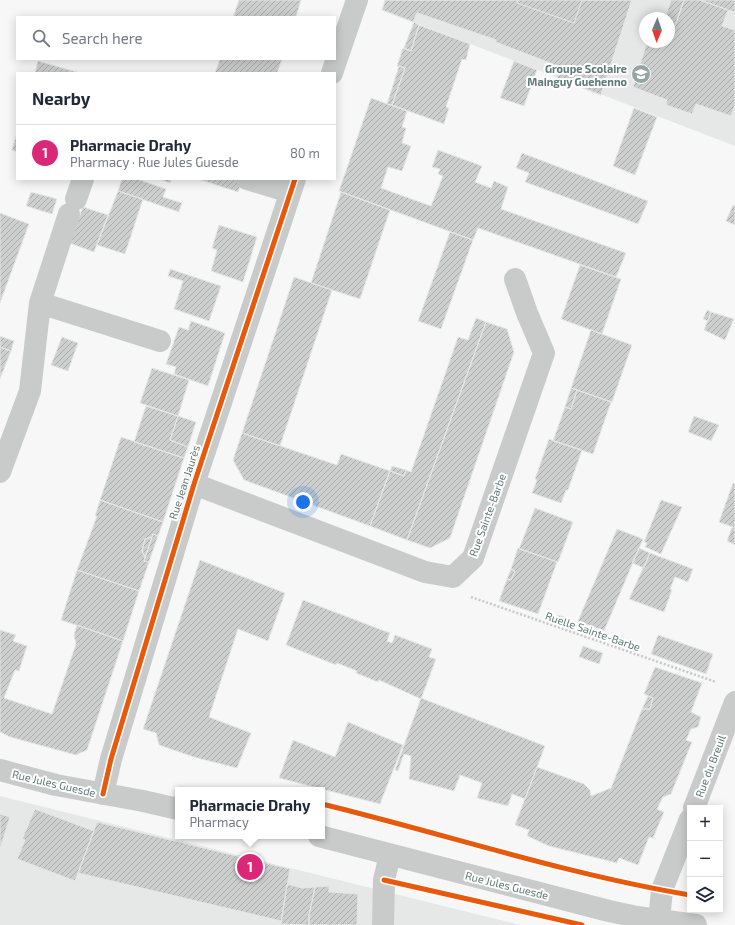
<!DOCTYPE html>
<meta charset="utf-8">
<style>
:root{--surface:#fff;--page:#f2f2f3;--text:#1f2937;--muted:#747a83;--line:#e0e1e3;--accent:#db2777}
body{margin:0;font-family:"Exo 2",sans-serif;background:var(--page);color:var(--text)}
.controls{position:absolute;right:12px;bottom:12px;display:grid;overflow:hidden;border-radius:0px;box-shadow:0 2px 10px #0003}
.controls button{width:36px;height:36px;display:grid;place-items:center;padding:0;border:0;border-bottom:1px solid var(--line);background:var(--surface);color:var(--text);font:20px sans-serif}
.compass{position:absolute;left:639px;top:12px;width:36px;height:36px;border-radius:50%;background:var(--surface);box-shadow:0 2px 10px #0003;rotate:182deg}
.you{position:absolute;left:303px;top:502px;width:14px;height:14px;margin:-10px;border:3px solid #fff;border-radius:50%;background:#1a73e8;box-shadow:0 0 0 6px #1a73e833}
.badge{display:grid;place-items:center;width:26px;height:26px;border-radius:50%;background:var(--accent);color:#fff;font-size:13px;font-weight:700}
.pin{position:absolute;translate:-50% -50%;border:2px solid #fff;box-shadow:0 1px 4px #0006}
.popup{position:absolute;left:175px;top:787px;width:150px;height:52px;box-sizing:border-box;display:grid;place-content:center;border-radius:0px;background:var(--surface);filter:drop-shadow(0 1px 3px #0005);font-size:13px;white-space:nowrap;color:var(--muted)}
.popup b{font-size:15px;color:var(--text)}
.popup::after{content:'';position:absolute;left:50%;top:100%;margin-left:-8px;border:8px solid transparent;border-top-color:var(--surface)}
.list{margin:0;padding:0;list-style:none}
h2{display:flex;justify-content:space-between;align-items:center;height:52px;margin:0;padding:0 16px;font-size:17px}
h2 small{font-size:13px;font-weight:400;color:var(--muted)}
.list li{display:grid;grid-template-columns:26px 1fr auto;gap:12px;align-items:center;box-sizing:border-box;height:56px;padding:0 16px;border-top:1px solid var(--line)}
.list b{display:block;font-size:15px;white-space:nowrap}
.list p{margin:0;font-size:13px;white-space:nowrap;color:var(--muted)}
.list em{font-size:13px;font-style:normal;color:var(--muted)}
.icon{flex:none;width:22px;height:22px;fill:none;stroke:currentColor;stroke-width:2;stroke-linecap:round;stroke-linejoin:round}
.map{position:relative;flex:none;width:735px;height:925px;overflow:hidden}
.search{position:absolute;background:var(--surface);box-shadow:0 2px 10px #0003;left:16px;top:16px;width:320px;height:44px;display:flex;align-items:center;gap:10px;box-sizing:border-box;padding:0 14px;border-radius:0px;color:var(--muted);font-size:15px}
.panel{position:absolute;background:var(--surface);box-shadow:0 2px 10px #0003;left:16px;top:72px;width:320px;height:108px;border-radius:0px}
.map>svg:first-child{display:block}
</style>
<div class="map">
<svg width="735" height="925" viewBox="0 0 735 925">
<defs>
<pattern id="building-hatch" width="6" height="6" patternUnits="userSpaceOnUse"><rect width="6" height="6" fill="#cdcfce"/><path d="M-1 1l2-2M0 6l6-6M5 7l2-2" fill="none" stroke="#aaadac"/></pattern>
</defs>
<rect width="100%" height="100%" fill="#f8f7f7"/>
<path fill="#e5e8e7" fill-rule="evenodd" d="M385 0H700L735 12V146L382 10ZM645 18H669V42H645Z
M0 796 520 925H0Z"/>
<path fill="url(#building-hatch)" stroke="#e7e6e6" d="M239 0H301L296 17H233Z
M385 0H518L517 3 574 23 582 0H632L601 95 557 78 560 67 495 42 496 40 417 13 413 22 382 10Z
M385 0H632L601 95 557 78 560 67 495 42 496 40 417 13 413 22 382 10Z
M671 0H684L675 26 669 24V18H665Z
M684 0H700L728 10 722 26 735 30V105L731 116 696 104 692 114 666 105 667 100 633 87 647 42H669V24L675 26Z
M700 0H735V12L728 10Z
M414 22 419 25 411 51 404 48Z
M419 25 470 44 466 60 462 59 446 107 449 108 444 124 392 105 405 68 397 66 403 48 411 51Z
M220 59H282L277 73H215Z
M38 61 80 73H35Z
M514 61 537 70 524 106 500 98Z
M399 66 405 68 392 105 387 104Z
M371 98 407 111 402 127 406 128 402 143 411 146 402 171 388 167 381 188 431 206 443 176 438 174 440 169 432 167 438 150 482 166 475 182 491 188 494 181 508 187 501 209 626 253 616 277 478 228 473 240 339 191Z
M634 108 657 117 635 175 613 166Z
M17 133V152L12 150Z
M522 153 648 201 638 224 525 182 529 173 516 168Z
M122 179H137L166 189 163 197 182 203 179 212 118 191Z
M159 179H171L170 183Z
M198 179H243L238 192Z
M118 191 143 199 125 254 97 245Z
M31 192 57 199 52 214 26 206Z
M341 192 390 210 360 299 311 283Z
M733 205 735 206V225L726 221Z
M83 207 108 215 94 252 69 243Z
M0 213 29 224 0 303Z
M219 225 257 237 243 282 211 271 217 250 212 248Z
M450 232 473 240 441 329 418 321Z
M580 265 621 279 602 334 561 319Z
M170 269 221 286 209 321 174 309 183 281 168 276Z
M294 277 332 290 280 446 242 433Z
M707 310 711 312 708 321 703 319Z
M711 312 734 319 725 340 704 330Z
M476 318 486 322 407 540 370 526 390 471 404 476 406 470 411 472 458 337 468 340Z
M191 321 225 333 208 386 174 374 176 367 166 364 179 327 188 330Z
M486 322 507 329 514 352 450 538 430 548 407 540Z
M591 330 632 345 612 402 571 388Z
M0 336 14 341 11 351 0 347Z
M62 337 78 343 68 371 51 365Z
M0 347 11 351 0 379Z
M152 368 189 380 178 416 140 403Z
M571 388 577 390 571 409 565 407Z
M577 390 611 402 593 454 553 441 565 407 571 409Z
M146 406 178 416 170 440 188 447 184 458 134 442Z
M178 416 196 422 188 447 170 440Z
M694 416 719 425 711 441 688 432Z
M242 433 337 465 341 454 390 471 370 526 244 480 233 460Z
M121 437 184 458 163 522 100 500Z
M549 439 582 450 568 490H566L561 503 532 493 537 480 535 479Z
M392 466 406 470 404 476 390 471Z
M733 483 735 484V528L719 522Z
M100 500 163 522 158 536 153 534 152 537 145 539 142 551 145 557 144 561 149 562 139 591 77 570 97 516H95Z
M661 500 682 507 661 554 645 547 647 543 644 542Z
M535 508 573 522 558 562 519 549Z
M732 527 735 528V545L727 541Z
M617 529 643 539 604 631 578 621Z
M153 534 158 536 149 562 144 561Z
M152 537 145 557 142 551 145 539Z
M518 548 557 562 538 614 499 601 507 579 511 580 515 571 511 569Z
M639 548 650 553 644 568 632 563Z
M650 553 693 569 688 582 675 577 670 589 672 590 664 612 629 599Z
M200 560 285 593 268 641 238 629 209 717 251 733 237 768 197 758 159 745 156 733 143 729Z
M511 569 515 571 511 580 507 579Z
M77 570 139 591 123 641 61 620Z
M303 600 390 633 387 641 392 643 395 635 432 649 429 657 436 659 421 699 379 680 378 682 356 673 357 671 337 663 336 665 286 645Z
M557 615 564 617 562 623 555 620Z
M77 625 123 641 87 750 76 755 10 737 0 732V630L16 635 13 641 27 646 19 671 15 670 4 698 52 714 76 644 74 635Z
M658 635 713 654 706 674 651 654Z
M583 646 603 653 599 664 579 657Z
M655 667 702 683 691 712 701 717 698 727 691 729 686 740 692 742 671 794 663 797 657 809 664 812 653 838 649 837 638 865 619 858 617 863 549 846 527 836 529 830 515 825 537 767 584 784 590 790 591 796 611 788 642 709H650L653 698 644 694Z
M648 696 653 698 650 709H642Z
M421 698 545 746 525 799 512 794 508 806 477 798 482 783 460 775 454 791 409 779 411 756 404 754 398 771 395 770Z
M348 722 403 745 380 804 279 778 293 740 335 757Z
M35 809 94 831 75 881 17 859 25 840 22 839Z
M0 814 10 817 0 849Z
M97 822 290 869 281 921 78 873Z
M287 884 302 888 315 887 309 915V925L281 924Z
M329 886V892L358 894 357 925H309V915L315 887Z"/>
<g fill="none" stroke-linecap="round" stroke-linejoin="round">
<path stroke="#c6c8c7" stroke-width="2.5" stroke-dasharray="2 2" stroke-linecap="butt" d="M471 597 716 682"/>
<path stroke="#c8cbca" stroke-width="22" d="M332 73 357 0
M247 179 290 192
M76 199 83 179
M40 303 160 341
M0 472 30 391 40 303 69 214
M194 484 425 572 453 577 473 558 544 353 527 313 515 279
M0 770 56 785 143 801 178 809
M103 794 111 759 194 484 295 179
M694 808 735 702
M319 836 609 911 637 917 696 925
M659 920 662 890 690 819
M383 925 384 880 390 855"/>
<g stroke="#fff" stroke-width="8">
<path id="cycleway" d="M103 794 111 759 194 484 295 179
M322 804C445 834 565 874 690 895
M384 880 582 925"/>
</g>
<use href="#cycleway" stroke="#e8590c" stroke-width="5"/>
</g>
<defs>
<g id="school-disc" transform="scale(1)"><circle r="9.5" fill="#94a6a4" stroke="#fff"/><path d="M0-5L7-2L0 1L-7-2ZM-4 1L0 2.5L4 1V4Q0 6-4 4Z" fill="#fff"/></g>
</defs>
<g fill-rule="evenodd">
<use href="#school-disc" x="641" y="74"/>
</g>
<g text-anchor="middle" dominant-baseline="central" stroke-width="4" stroke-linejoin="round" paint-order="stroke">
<g font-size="11" font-weight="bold" fill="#5e7b77" stroke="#fff" text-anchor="end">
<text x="627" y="68">Groupe Scolaire<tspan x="627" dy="13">Mainguy Guehenno</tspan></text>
</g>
<g font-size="11" fill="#5e7b77" stroke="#fff">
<text transform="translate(184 482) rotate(-72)">Rue Jean Jaurès</text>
<text transform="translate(487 515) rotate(-70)">Rue Sainte-Barbe</text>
<text transform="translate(593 631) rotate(19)">Ruelle Sainte-Barbe</text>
<text transform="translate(710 766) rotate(-69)">Rue du Breuil</text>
<text transform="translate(54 783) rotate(13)">Rue Jules Guesde</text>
<text transform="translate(507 885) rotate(14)">Rue Jules Guesde</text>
</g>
</g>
</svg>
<div class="controls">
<button>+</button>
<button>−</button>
<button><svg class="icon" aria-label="layers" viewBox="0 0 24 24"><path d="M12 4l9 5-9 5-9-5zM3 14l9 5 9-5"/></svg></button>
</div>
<svg class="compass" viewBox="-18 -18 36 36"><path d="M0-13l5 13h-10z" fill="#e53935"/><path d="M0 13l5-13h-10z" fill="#747a83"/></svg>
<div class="you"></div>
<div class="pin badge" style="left:250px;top:867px">1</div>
<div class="popup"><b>Pharmacie Drahy</b>Pharmacy</div>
<div class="search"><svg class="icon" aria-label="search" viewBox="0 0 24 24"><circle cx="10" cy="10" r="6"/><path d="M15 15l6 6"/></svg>Search here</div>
<section class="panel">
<h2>Nearby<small></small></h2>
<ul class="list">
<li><span class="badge">1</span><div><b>Pharmacie Drahy</b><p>Pharmacy · Rue Jules Guesde</p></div><em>80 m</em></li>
</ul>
</section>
</div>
